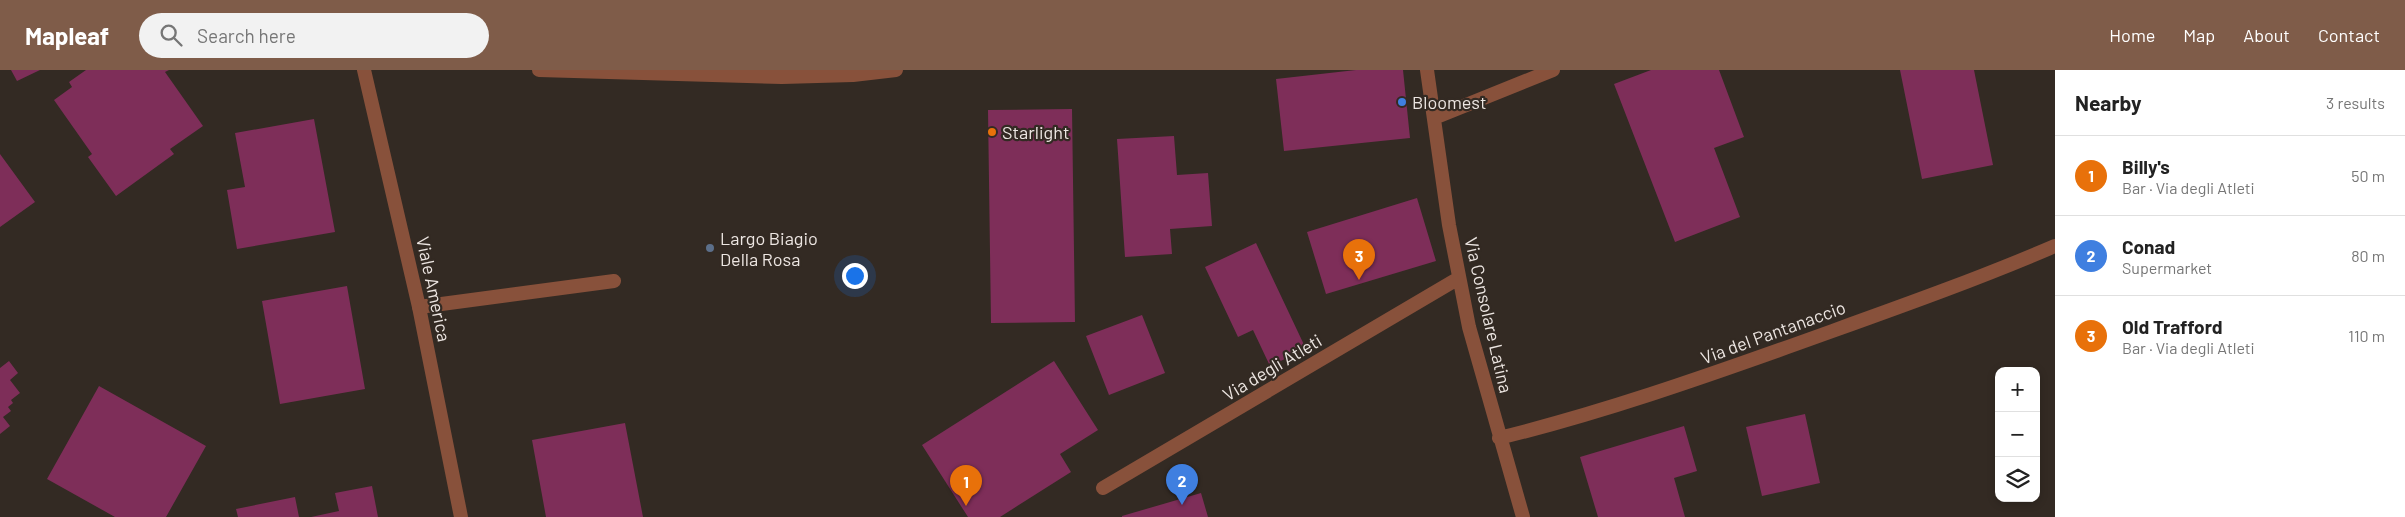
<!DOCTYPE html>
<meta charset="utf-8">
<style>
:root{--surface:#fff;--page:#f2f2f2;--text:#222;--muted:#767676;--line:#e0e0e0;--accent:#7f5c49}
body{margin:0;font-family:Barlow,sans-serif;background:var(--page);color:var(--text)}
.controls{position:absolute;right:15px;bottom:15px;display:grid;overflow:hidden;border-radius:10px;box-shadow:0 2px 8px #0003}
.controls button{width:45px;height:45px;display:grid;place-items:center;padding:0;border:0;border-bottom:1px solid var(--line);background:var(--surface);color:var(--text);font:25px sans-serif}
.you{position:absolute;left:854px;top:205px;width:18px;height:18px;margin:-12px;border:4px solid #fff;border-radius:50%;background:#1a73e8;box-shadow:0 0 0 8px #1a73e833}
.badge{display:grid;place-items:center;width:32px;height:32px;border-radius:50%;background:var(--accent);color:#fff;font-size:16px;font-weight:700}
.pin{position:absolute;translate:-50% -41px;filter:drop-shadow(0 1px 2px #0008)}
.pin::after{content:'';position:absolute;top:26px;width:18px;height:15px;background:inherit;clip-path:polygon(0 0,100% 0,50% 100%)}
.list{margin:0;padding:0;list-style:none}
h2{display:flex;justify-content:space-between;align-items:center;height:65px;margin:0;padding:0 20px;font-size:21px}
h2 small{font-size:16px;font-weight:400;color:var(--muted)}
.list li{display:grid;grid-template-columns:32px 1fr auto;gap:15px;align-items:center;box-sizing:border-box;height:80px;padding:0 20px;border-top:1px solid var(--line)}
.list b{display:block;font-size:19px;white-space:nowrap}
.list p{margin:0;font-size:16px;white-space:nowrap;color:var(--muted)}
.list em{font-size:16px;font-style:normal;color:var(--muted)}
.icon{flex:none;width:28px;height:28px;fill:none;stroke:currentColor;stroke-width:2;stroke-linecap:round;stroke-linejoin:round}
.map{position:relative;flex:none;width:2055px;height:447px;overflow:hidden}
header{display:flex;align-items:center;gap:30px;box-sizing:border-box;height:70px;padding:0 25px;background:var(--accent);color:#fff}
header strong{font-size:24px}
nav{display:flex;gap:28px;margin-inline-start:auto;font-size:18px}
.search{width:350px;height:45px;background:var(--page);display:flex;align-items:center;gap:12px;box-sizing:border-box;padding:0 18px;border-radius:28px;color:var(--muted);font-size:19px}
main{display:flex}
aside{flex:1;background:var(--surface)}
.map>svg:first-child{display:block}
</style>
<header>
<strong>Mapleaf</strong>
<div class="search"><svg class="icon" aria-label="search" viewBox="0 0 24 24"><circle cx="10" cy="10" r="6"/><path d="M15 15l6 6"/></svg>Search here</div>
<nav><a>Home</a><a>Map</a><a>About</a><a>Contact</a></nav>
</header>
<main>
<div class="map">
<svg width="2055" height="447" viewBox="0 0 2055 447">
<rect width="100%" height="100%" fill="#332a23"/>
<path fill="#7e2e59" d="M11 0H40L17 11Z
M86 0H169L165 2 203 56 170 79 174 84 116 126 88 87 92 84 54 30 72 17 69 12Z
M1356 0H1403L1410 68 1284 81 1276 9Z
M1651 0H1719L1744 67 1714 78 1740 147 1675 172 1614 14Z
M1900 0H1974L1993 95 1922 109Z
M1072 39 1075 252 991 253 988 40Z
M314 49 335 162 237 179 227 120 245 117 235 63Z
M1174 66 1177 105 1208 103 1212 156 1170 159 1172 184 1125 187 1117 69Z
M0 84 35 132 0 157Z
M1417 128 1436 191 1326 224 1307 162Z
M1256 173 1306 279 1270 296 1253 260 1238 267 1205 197Z
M347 216 365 319 280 334 262 231Z
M1142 245 1165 303 1109 325 1086 266Z
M9 291 18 303 10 310 20 323 11 330 13 333 8 337 11 341 3 347 10 356 0 364V298Z
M1054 291 1098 360 1060 384 1071 402 1000 447H968L922 375Z
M99 316 206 376 166 447H115L47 409Z
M1805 344 1820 413 1762 426 1746 357Z
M625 353 643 447H546L532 370Z
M1684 356 1697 401 1674 408 1685 447H1598L1580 387Z
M372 416 378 447H311L339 441 335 423Z
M1201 423 1208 447H1122V446Z
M295 427 299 447H238L236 439Z"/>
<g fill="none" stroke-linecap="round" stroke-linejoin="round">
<path stroke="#88513b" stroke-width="14" d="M419 237 614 211"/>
<path stroke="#88513b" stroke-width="14" d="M364 0 419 237 461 447
M539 0 782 7 853 5 896 0
M1427 0 1449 155 1469 257 1523 447
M1434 48 1553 0
M1499 368C1601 343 1701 308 1799 273 1885 242 1971 212 2055 176
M1103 418 1459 208"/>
</g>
<circle fill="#3f7fe0" stroke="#332a23" stroke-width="2" cx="1402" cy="32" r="5"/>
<circle fill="#e8710a" stroke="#332a23" stroke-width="2" cx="992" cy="62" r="5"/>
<circle fill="#5c6f8a" stroke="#332a23" stroke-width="2" cx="710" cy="178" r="5"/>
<g text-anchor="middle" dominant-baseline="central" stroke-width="4.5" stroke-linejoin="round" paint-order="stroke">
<g font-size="18" fill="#ede6e2" stroke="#332a23" text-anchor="start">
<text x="1412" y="32">Bloomest</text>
<text x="1002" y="62">Starlight</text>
<text x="720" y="168">Largo Biagio<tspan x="720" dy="21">Della Rosa</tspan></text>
</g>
<g font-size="18" fill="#ede6e2" stroke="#332a23">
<text transform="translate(434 219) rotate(78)">Viale America</text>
<text transform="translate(1489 245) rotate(77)">Via Consolare Latina</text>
<text transform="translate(1773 262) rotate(-20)">Via del Pantanaccio</text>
<text transform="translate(1272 297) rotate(-31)">Via degli Atleti</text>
</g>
</g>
</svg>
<div class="controls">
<button>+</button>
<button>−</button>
<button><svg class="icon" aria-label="layers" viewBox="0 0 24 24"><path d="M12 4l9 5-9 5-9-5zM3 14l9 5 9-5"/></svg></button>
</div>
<div class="you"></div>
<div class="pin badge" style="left:966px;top:436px;background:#e8710a">1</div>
<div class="pin badge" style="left:1182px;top:435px;background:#3f7fe0">2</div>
<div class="pin badge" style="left:1359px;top:210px;background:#e8710a">3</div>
</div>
<aside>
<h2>Nearby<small>3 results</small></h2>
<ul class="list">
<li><span class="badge" style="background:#e8710a">1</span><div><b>Billy's</b><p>Bar · Via degli Atleti</p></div><em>50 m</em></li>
<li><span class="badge" style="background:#3f7fe0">2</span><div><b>Conad</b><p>Supermarket</p></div><em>80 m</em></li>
<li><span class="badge" style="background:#e8710a">3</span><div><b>Old Trafford</b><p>Bar · Via degli Atleti</p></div><em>110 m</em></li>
</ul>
</aside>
</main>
